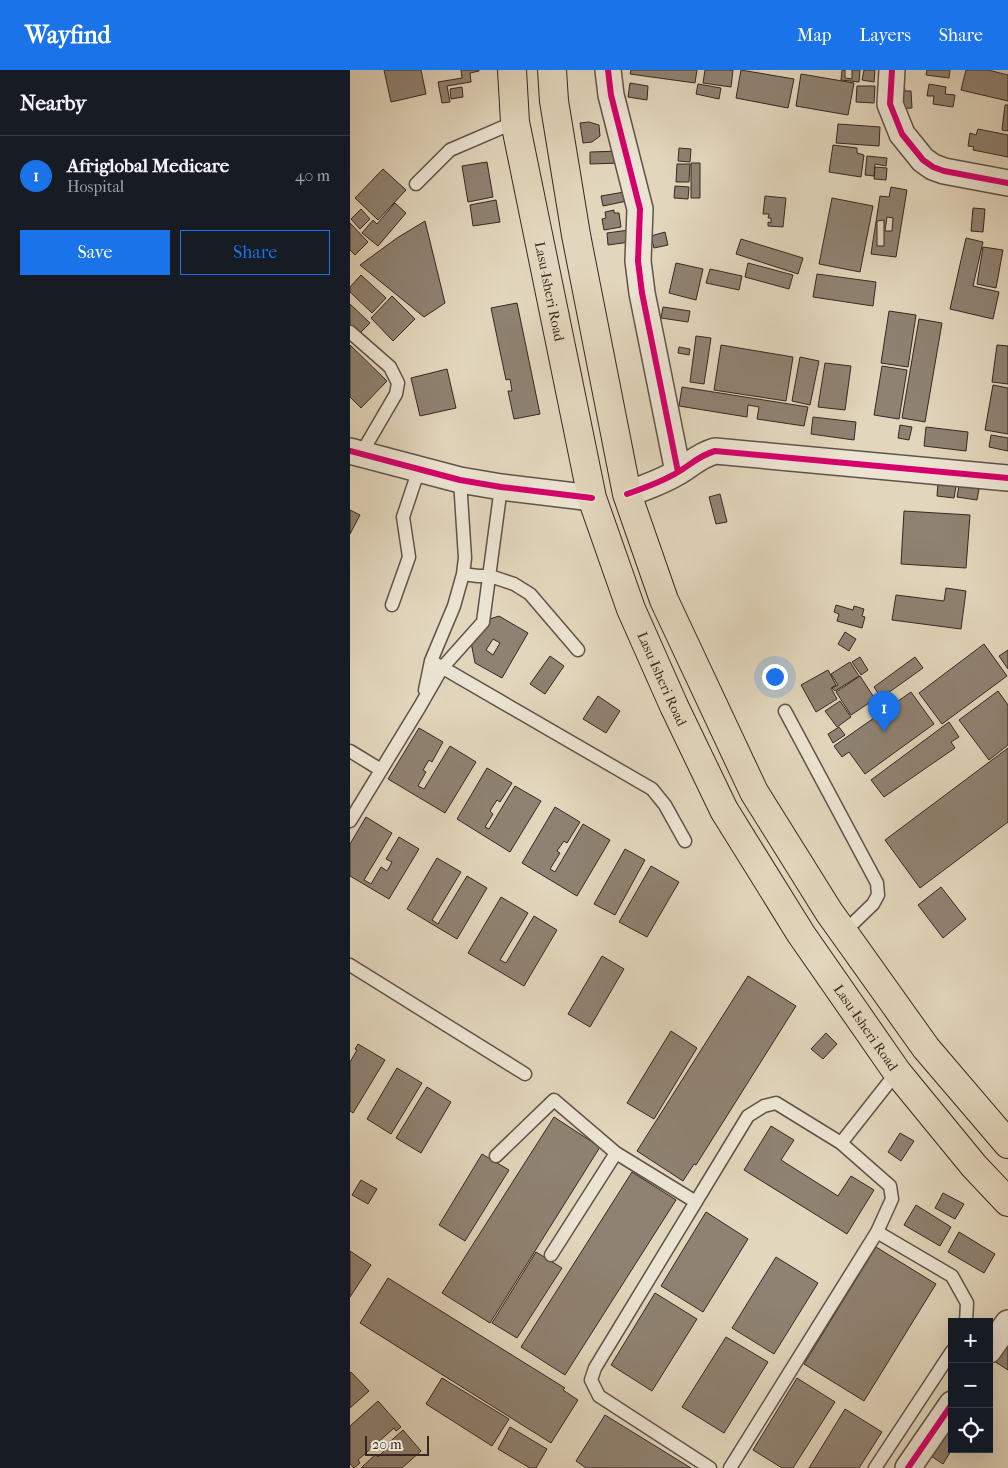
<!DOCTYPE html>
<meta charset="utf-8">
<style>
:root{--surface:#171b24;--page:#242831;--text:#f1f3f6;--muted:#9ea1a6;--line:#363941;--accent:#1a73e8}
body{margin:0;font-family:"IM FELL French Canon",serif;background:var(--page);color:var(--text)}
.controls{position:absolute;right:15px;bottom:15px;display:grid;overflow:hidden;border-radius:0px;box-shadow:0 5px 20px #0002}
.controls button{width:45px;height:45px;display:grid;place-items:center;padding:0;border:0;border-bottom:1px solid var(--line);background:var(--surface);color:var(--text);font:25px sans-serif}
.scale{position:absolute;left:15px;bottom:12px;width:64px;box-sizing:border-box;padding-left:5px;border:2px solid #362721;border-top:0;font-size:14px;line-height:18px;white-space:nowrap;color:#362721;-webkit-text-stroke:4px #ece4d3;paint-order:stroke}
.you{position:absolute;left:424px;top:606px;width:18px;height:18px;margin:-12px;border:4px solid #fff;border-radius:50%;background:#1a73e8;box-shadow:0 0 0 8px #1a73e833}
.badge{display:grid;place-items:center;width:32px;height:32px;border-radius:50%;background:var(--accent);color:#fff;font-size:16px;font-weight:700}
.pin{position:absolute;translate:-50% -41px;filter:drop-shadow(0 1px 2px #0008)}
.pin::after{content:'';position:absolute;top:26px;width:18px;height:15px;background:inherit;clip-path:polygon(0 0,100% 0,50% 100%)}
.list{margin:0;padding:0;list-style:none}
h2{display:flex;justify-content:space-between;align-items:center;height:65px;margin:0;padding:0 20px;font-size:21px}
h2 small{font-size:16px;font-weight:400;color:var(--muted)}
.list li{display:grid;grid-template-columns:32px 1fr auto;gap:15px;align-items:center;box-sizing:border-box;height:80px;padding:0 20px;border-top:1px solid var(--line)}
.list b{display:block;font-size:19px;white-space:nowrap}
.list p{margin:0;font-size:16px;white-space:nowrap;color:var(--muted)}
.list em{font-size:16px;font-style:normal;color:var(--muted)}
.actions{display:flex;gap:10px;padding:15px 20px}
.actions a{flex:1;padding:11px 0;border:1px solid var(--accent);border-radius:0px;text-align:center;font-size:18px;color:var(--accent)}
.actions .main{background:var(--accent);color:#fff}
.icon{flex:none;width:28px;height:28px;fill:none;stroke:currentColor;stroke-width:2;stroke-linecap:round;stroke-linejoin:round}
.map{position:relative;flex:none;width:658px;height:1398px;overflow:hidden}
header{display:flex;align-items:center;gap:30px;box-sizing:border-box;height:70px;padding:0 25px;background:var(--accent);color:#fff}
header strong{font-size:24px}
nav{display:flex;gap:28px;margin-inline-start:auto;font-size:18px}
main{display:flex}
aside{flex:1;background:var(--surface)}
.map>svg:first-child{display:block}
</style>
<header>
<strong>Wayfind</strong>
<nav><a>Map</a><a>Layers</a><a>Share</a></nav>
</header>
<main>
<aside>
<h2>Nearby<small></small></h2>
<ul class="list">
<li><span class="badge">1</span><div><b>Afriglobal Medicare</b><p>Hospital</p></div><em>40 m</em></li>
</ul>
<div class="actions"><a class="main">Save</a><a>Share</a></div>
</aside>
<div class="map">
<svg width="658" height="1398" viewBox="0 0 658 1398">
<rect width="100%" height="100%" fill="#e2d6bc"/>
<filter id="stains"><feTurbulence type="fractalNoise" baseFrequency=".004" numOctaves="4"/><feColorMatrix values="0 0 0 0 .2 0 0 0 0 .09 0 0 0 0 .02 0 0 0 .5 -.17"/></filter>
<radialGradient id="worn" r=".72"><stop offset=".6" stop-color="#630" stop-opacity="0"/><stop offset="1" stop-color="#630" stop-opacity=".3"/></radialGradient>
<path fill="#8f8272" stroke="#362721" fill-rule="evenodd" d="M34 0H71L76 24 41 32Z
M111 0H129V1L120 3 121 12 97 16 100 32 92 33 88 12 112 8Z
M281 0H347L345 13 280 4Z
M355 0H383L381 17 353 13Z
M391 0 444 9 438 38 386 28Z
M492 0H495V8L502 9V0H510L509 12 491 10Z
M514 0H525L524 12 512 10Z
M577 0H600L599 8 576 5Z
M616 0H638L658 5V31L611 20Z
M451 4 504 13 498 45 446 36Z
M280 13 298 16 297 30 278 27Z
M348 14 371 18 369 29 346 24Z
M542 14H554L555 21H561L562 38 543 39Z
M579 14 596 17 595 24 605 25 603 37 583 34 584 26H577Z
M507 16H525L524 33 506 32Z
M112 17 113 27 101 29 100 19Z
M655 35H658V61L652 60Z
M239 52 249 55 250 66 242 72 233 73 230 53Z
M488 54 530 57 529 76 486 73Z
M628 59 658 65V87L623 80 624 77 618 76 620 63 626 65Z
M483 75 507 78V83L514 85 511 107 479 102Z
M329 78 341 79 340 92 328 91Z
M271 81V93L240 94V82Z
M517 86 537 88 536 96 525 94 524 106 515 105Z
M137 92 143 127 118 132 112 96Z
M341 93H350V128H341Z
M327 94H340L339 112H326Z
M525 97 537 98 536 110 524 109Z
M33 99 56 120 28 150 5 128Z
M325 116 339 117 338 129 324 128Z
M541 117 557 120 546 187 521 184 530 126 539 127ZM537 147 543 148 542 161H535ZM534 150V176H527V151Z
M280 121 282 130 253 136 251 126Z
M415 126 436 128 433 157 418 156V152L421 153V148H418L419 144H413Z
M482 128 523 136 510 202 469 194Z
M146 130 150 152 123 156 120 135Z
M45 133 56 143 28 176 12 163 23 150 27 154Z
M623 138 635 139 633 162 621 161Z
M11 139 20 149 10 159 1 149Z
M264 140V143H269L271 157 254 160 252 149 256 148 255 142Z
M75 151 95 233 74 247 10 195 47 168Z
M0 153 18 172 5 185 0 180Z
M279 160 280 172 258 175 257 163Z
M315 162 318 175 304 178 301 166Z
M616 168 633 172 623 216 649 222 643 249 600 239Z
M391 169 453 188 448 204 386 184Z
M633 177 653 180 646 218 627 214Z
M326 193 353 199 346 230 319 223Z
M398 193 443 205 439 219 395 207Z
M360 199 392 206 389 220 356 213Z
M467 204 526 212 523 236 463 227Z
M11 205 36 228 22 243 0 222V217Z
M42 226 65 249 43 271 21 248Z
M167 233 190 344 164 349 158 321H162L160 309 156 310 141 238Z
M0 234 20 253 7 266 0 260Z
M313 237 340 241 338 252 311 248Z
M539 241 566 245 558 297 531 293Z
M569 249 592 253 575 352 552 348Z
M346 266 361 268 354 314 340 312Z
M0 275 37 311 11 338 0 327Z
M371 275 443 287 436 331 364 320Z
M647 275 658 276V314L642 312Z
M329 277 340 279 339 285 328 283Z
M450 287 469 291 460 335 442 331Z
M475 293 501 296 495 340 468 337Z
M532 296 557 300 549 349 524 345Z
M97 299 106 338 70 346 61 308Z
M643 315 658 318V364L635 360Z
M332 317 458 337 454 356 407 349 409 337 398 335 397 347 329 336Z
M463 347 506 352 504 370 461 364Z
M550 355 562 357 559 370 548 368Z
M576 357 618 362 616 381 574 376Z
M641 365 658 368V381L639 377Z
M588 413 606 416 604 428 587 426Z
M609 416 629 419 627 430 607 427Z
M370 424 377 452 366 454 359 427Z
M0 440 10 445 0 464Z
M554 441 620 445 616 498 551 494Z
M596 518 616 521 611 559 542 550 546 525 594 531Z
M486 535 503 540 504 536 514 539 512 546 515 547 512 558 487 551 489 544 484 542Z
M149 546 178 563 152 608 125 593 121 572 134 551ZM143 569 150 573 143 585 136 580Z
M495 562 506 569 499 581 488 574Z
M634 574 657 606 592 654 569 623Z
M658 580V599L649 586Z
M200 586 214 596 195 624 180 614Z
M510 587 518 600 511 605 502 592Z
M565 587 573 598 531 628 524 617Z
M500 592 509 606 485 621 482 618 488 615 481 604Z
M478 600 486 615 481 618 487 629 466 642 451 615Z
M510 606 525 629 501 645 486 622Z
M648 621 658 635V675L639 690 609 650Z
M561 622 584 654 515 704 499 682 492 687 484 676Z
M248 626 270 641 256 663 233 649Z
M490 631 501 647 487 657 475 641Z
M599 652 609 667 601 672 605 678 534 727 521 710Z
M489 657 495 665 483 673 478 664Z
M69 658 93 672 82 692 79 690 73 700 76 702 68 716 74 719 100 676 126 692 95 743 38 709Z
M658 678V752L570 818 535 770Z
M137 698 162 713 150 732 147 730 140 741 143 744 135 757 139 759 165 716 191 731 160 782 107 749Z
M205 737 230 752 217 773 214 771 207 781 210 783 200 799 205 802 233 754 260 770 227 826 172 793Z
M16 747 42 763 14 810 21 814 31 797 37 801 42 792 36 789 49 767 69 779 39 829 0 806V774Z
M275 779 295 790 265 845 244 834Z
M87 788 111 802 82 850 88 854 117 806 137 818 107 869 57 839Z
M301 796 329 812 297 867 269 852Z
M591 817 616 849 593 868 568 835Z
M151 827 178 843 150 890 156 893 184 846 207 860 174 916 118 883Z
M252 886 274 899 240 957 218 944Z
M398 906 446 936 346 1095 344 1094 333 1111 287 1081Z
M321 961 347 978 304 1049 277 1033Z
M476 963 487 974 473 989 461 979Z
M8 974 35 990 3 1043 0 1041V992L7 980 5 979Z
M47 998 72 1013 41 1064 17 1049Z
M77 1017 101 1032 71 1083 46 1068Z
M204 1047 250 1077 140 1253 92 1223Z
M421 1056 444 1070 431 1090 488 1126 501 1106 524 1120 497 1164 394 1100Z
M550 1063 564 1071 551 1091 538 1082Z
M132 1084 159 1100 115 1171 89 1155Z
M282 1102 326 1130 215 1305 171 1277Z
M11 1110 27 1119 18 1134 2 1125Z
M593 1123 614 1134 605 1149 585 1138Z
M566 1135 601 1157 590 1176 554 1155Z
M356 1142 398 1169 353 1242 311 1216Z
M609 1162 645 1184 634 1203 598 1182Z
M526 1177 586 1214 514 1331 454 1294Z
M0 1181 21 1195 0 1227Z
M186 1182 212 1198 167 1268 142 1253Z
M426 1187 468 1213 424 1284 382 1258Z
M38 1208 215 1318 213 1320 228 1330 201 1373 10 1253Z
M305 1223 347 1249 302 1321 261 1295Z
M376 1267 418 1292 374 1363 332 1337Z
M658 1270V1300L644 1291Z
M1 1302 19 1321 0 1338V1303Z
M92 1308 159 1349 142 1376 76 1334Z
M447 1308 485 1332 443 1398H432L403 1380Z
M28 1331 51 1357 46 1361 44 1358 8 1390 10 1393 4 1398 0 1394V1356Z
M495 1339 532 1362 509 1398H459Z
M602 1342V1379L593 1394 575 1382Z
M255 1345 341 1398H236L226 1391Z
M160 1357 197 1379 186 1398H180L148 1379Z
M53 1360 71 1381 52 1398H11L26 1384 28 1387 37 1378 35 1376Z"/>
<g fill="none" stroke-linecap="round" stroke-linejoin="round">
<g stroke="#615348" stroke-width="15">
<path id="service" d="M66 114 100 80 165 52
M0 262 40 297 48 313 46 324 11 384
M110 410 115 488 113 504 128 506H140L164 514 180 524 228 580
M42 535 59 487 53 447 69 399
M81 591 302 719 315 735 335 771
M75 620 81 591 104 536 113 504
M435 641 527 813 528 825 523 834 493 863
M0 681 31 700
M0 751 69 638 92 598 133 552 151 417
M0 895 175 1004
M146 1086 204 1030 266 1083 346 1132
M527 1162 602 1206 617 1233 616 1252
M201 1185 266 1083
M360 1398 249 1326 241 1310 245 1298 398 1046 414 1036 426 1033 491 1073
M380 1398 527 1162 542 1129 540 1116 491 1073 547 1002
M525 1398 602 1281"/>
</g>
<g stroke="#615348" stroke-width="28">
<path id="minor" d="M258 0 261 25 290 139 288 191 292 223 328 402
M542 0 540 34 552 64 573 90 583 97 594 101 658 113
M0 381 110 410 151 417 242 428
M277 424C294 418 312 412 328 402 342 394 348 386 365 381L658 408
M639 1280 658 1253
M558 1398 602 1334"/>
</g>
<g stroke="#362721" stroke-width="30">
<g id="primary">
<path id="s1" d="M162 0 165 52 242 428 281 539 324 636 374 740 451 864 547 1002 624 1096 658 1132"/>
<path d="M202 0 204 31 226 165 277 424 314 530 404 722 479 842 576 978 658 1074"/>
</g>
</g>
<use href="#service" stroke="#ece4d3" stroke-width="12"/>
<use href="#minor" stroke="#ece4d3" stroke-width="25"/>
<use href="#primary" stroke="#e2d6bc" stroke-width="28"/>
<g stroke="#ece4d3" stroke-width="9">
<path id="cycleway" d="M258 0 261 25 290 139 288 191 292 223 328 402
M542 0 540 34 552 64 573 90 583 97 594 101 658 113
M0 381 110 410 151 417 242 428
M277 424C294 418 312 412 328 402 342 394 348 386 365 381L658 408
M558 1398 602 1334"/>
</g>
<use href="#cycleway" stroke="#d6006c" stroke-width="6"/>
</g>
<g text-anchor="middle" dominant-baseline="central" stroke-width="5" stroke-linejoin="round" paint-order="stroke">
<g font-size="14" fill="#362721" stroke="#ece4d3">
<text stroke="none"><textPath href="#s1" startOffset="225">Lasu-Isheri Road</textPath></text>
<text stroke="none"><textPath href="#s1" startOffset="630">Lasu-Isheri Road</textPath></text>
<text stroke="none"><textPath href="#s1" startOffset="1035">Lasu-Isheri Road</textPath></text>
</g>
</g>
<rect width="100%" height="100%" filter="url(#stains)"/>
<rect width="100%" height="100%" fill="url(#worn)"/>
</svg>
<div class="controls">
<button>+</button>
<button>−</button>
<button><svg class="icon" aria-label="locate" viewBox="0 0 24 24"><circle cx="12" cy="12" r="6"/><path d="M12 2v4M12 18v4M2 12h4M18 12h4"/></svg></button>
</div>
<div class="scale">20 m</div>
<div class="you"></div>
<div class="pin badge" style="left:534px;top:662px">1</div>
</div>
</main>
